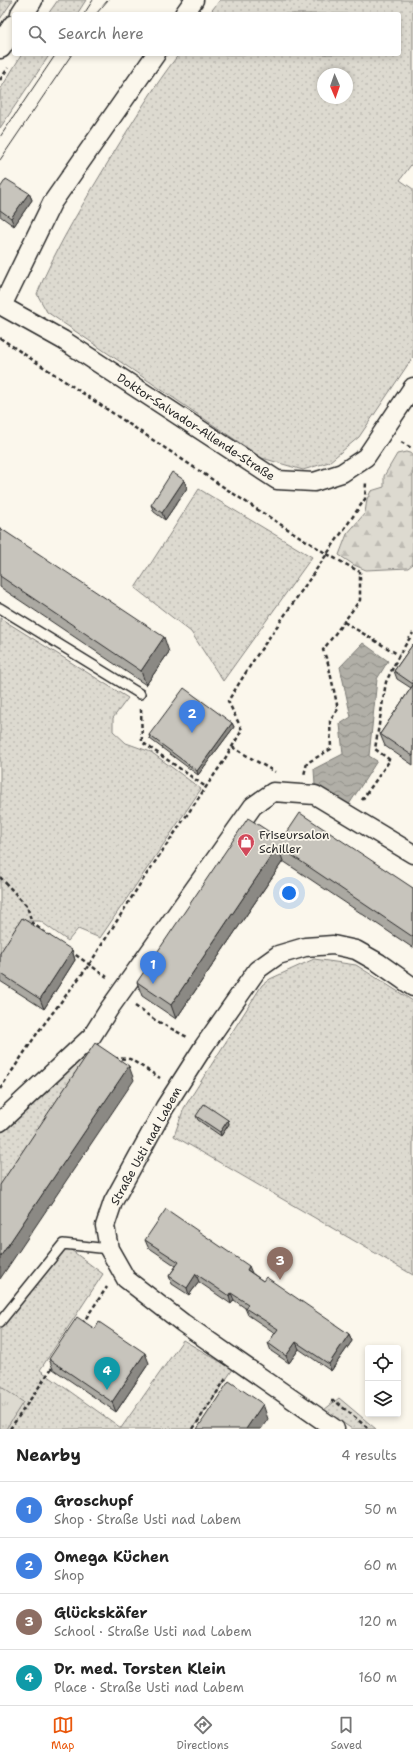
<!DOCTYPE html>
<meta charset="utf-8">
<style>
:root{--surface:#fff;--page:#f6f6f6;--text:#222;--muted:#767676;--line:#e0e0e0;--accent:#ea580c}
body{margin:0;font-family:"Shantell Sans",sans-serif;background:var(--page);color:var(--text)}
.controls{position:absolute;right:12px;bottom:12px;display:grid;overflow:hidden;border-radius:4px;box-shadow:0 2px 6px #0003}
.controls button{width:36px;height:36px;display:grid;place-items:center;padding:0;border:0;border-bottom:1px solid var(--line);background:var(--surface);color:var(--text);font:20px sans-serif}
.compass{position:absolute;left:317px;top:68px;width:36px;height:36px;border-radius:50%;background:var(--surface);box-shadow:0 2px 6px #0003;rotate:178deg}
.you{position:absolute;left:289px;top:893px;width:14px;height:14px;margin:-10px;border:3px solid #fff;border-radius:50%;background:#1a73e8;box-shadow:0 0 0 6px #1a73e833}
.badge{display:grid;place-items:center;width:26px;height:26px;border-radius:50%;background:var(--accent);color:#fff;font-size:13px;font-weight:700}
.pin{position:absolute;translate:-50% -33px;filter:drop-shadow(0 1px 2px #0008)}
.pin::after{content:'';position:absolute;top:21px;width:14px;height:12px;background:inherit;clip-path:polygon(0 0,100% 0,50% 100%)}
.list{margin:0;padding:0;list-style:none}
h2{display:flex;justify-content:space-between;align-items:center;height:52px;margin:0;padding:0 16px;font-size:17px}
h2 small{font-size:13px;font-weight:400;color:var(--muted)}
.list li{display:grid;grid-template-columns:26px 1fr auto;gap:12px;align-items:center;box-sizing:border-box;height:56px;padding:0 16px;border-top:1px solid var(--line)}
.list b{display:block;font-size:15px;white-space:nowrap}
.list p{margin:0;font-size:13px;white-space:nowrap;color:var(--muted)}
.list em{font-size:13px;font-style:normal;color:var(--muted)}
.icon{flex:none;width:22px;height:22px;fill:none;stroke:currentColor;stroke-width:2;stroke-linecap:round;stroke-linejoin:round}
.map{position:relative;flex:none;width:413px;height:1429px;overflow:hidden}
.search{position:absolute;background:var(--surface);box-shadow:0 2px 6px #0003;left:12px;right:12px;top:12px;height:44px;display:flex;align-items:center;gap:10px;box-sizing:border-box;padding:0 14px;border-radius:4px;color:var(--muted);font-size:15px}
.sheet{height:276px;background:var(--surface)}
nav{display:flex;justify-content:space-around;align-items:center;box-sizing:border-box;height:56px;border-top:1px solid var(--line);background:var(--surface);font-size:11px;color:var(--muted)}
nav a{display:grid;justify-items:center;gap:2px}
nav .on{color:var(--accent)}
.map>svg:first-child{display:block}
</style>
<div class="map">
<svg width="413" height="1429" viewBox="0 0 413 1429">
<defs>
<pattern id="grass-dots" width="8" height="8" patternUnits="userSpaceOnUse"><rect width="8" height="8" fill="#dddad0"/><path d="M2 2h.1M6 6h.1" fill="none" stroke="#bebbb3" stroke-width="1.8" stroke-linecap="round"/></pattern>
<pattern id="forest-firs" width="22" height="20" patternUnits="userSpaceOnUse"><rect width="22" height="20" fill="#dddad0"/><path d="M5 1l3.5 6h-7zM16 11l3.5 6h-7z" fill="#bebbb3"/></pattern>
<pattern id="park-tufts" width="24" height="20" patternUnits="userSpaceOnUse"><rect width="24" height="20" fill="#dddad0"/><path d="M3 7l-1-3M5 7V3M7 7l1-3M15 17l-1-3M17 17v-4M19 17l1-3" fill="none" stroke="#bebbb3"/></pattern>
<pattern id="water-waves" width="16" height="10" patternUnits="userSpaceOnUse"><rect width="16" height="10" fill="#b1afa7"/><path d="M0 5q4-4 8 0t8 0" fill="none" stroke="#908f88"/></pattern>
</defs>
<rect width="100%" height="100%" fill="#fbf7ec"/>
<filter id="ink" filterUnits="userSpaceOnUse"><feTurbulence type="fractalNoise" baseFrequency=".025" numOctaves="2"/><feDisplacementMap in="SourceGraphic" scale="8" xChannelSelector="R" yChannelSelector="G"/><feConvolveMatrix kernelMatrix="1 2 1 2 8 2 1 2 1" color-interpolation-filters="sRGB"/></filter>
<g filter="url(#ink)">
<path fill="url(#grass-dots)" stroke="#84827e" fill-rule="evenodd" d="M0 0H13L0 19Z
M58 0H86L77 14H48Z
M220 0H413V162L400 180 413 189V357L359 437 329 462 303 470 262 458 47 312 37 294C57 245 86 199 113 154 134 120 154 86 179 54H399V14H209ZM323 74H347V98H323Z
M22 54H50L0 128V90Z
M199 489 312 557 223 681 191 632 135 588Z
M0 618 128 698 113 718V731L126 743 151 752 201 789 100 938 78 929 68 941 40 921H24L0 958Z
M314 959 356 965 413 1001V1275L174 1136 184 1108 262 985 270 979Z
M88 1052 96 1056 0 1191V1133Z
M63 1244 103 1274 40 1370 121 1428 183 1340 233 1369 193 1429H0V1322Z
M339 1398 376 1429H352L324 1410Z"/>
<path fill="url(#forest-firs)" stroke="#84827e" d="M406 452 413 454V564L408 568 366 570 354 565 339 555 347 534 365 513 367 499 371 491 384 487V476L397 454Z"/>
<path fill="url(#park-tufts)" stroke="#84827e" d="M0 1386 23 1402 6 1429H0Z"/>
<path fill="url(#water-waves)" stroke="#7b7a75" d="M363 643 388 661 377 679 369 756 377 761 348 806 315 786 314 769 343 754 340 724 351 717 340 667Z"/>
<g fill="none" stroke-linecap="round" stroke-linejoin="round">
<g stroke="#2b2b2b" stroke-width="12">
<path id="lane" d="M0 608 140 694
M0 1322 63 1244 109 1249"/>
</g>
<g stroke="#2b2b2b" stroke-width="21">
<path id="street" d="M184 14 194 0
M156 54 52 203 2 306 63 340 277 480 314 482 342 473 366 457 413 387
M0 1122 92 1036 109 1009 253 806 273 792 315 795 413 854
M335 1429 183 1323 126 1279 109 1249 105 1226 113 1202 165 1107 204 1046 257 970 278 955 305 947 333 945 356 950 379 963 413 987"/>
</g>
<g stroke="#2b2b2b" stroke-width="25">
<path id="secondary" d="M22 14 31 0
M0 47 14 26"/>
</g>
<path stroke="#2b2b2b" stroke-width="2.5" stroke-dasharray="4 3" stroke-linecap="butt" d="M0 80 8 68
M0 338 258 510 327 554 360 572V600L323 650 328 663 338 709 330 721 331 749 307 763 304 775
M401 442 413 449
M344 622 399 655
M141 709 142 742 206 787
M232 747 275 772
M362 800 390 760 375 749 386 682 399 655 413 633
M0 877 27 906 32 923 50 936
M70 951 107 977
M135 1006 155 1020 187 1037
M114 1058 130 1059 160 1078
M0 1089 38 1032 89 965 142 881 223 762 242 730 228 701 255 658 365 499 366 482
M82 1324 107 1287
M331 1401H335L369 1429
M10 1429 54 1365
M193 1429 227 1377"/>
<use href="#lane" stroke="#fbf7ec" stroke-width="9"/>
<use href="#street" stroke="#fbf7ec" stroke-width="18"/>
<use href="#secondary" stroke="#fbf7ec" stroke-width="22"/>
<path stroke="#2b2b2b" stroke-width="1" d="M84 14 93 0
M96 14 108 0
M0 137 56 54
M0 160 72 54"/>
</g>
<path fill="#aba9a2" stroke="#2b2b2b" d="M0 188 29 193 32 200 14 226 0 216Z
M184 480 187 488 165 520 154 512 151 505Z
M0 528 169 652 146 685 0 587Z
M413 644V765L385 746 380 734 411 688 397 679 394 671Z
M232 723 234 727 198 775 150 739 149 735Z
M282 840 413 888V948L283 861 176 1019 142 996 137 982Z
M72 950 75 960 44 1009 0 981V953Z
M196 1116 228 1120 229 1124 221 1136 198 1120Z
M145 1240 252 1273 263 1281 349 1334 352 1341 331 1371 299 1349 289 1363 271 1351 268 1343 275 1333 248 1315 245 1308 234 1300 231 1304 199 1282 189 1295 172 1284 169 1276 176 1266 148 1247Z
M95 1329 149 1363 116 1412 53 1369 49 1359Z"/>
<path fill="#8b8984" stroke="#2b2b2b" d="M29 193 32 200 14 226 11 218Z
M184 480 187 488 165 520 162 513Z
M164 637 169 652 146 685 141 671Z
M232 723 234 727 198 775 197 771Z
M278 846 283 861 176 1019 171 1005Z
M72 950 75 960 44 1009 40 999Z
M129 1066 134 1080 0 1279V1257Z
M228 1120 229 1124 221 1136 220 1132Z
M249 1266 252 1273 247 1270Z
M196 1274 199 1282 189 1295 187 1288Z
M231 1293 234 1300 231 1304 229 1296Z
M349 1334 352 1341 331 1371 329 1364Z
M296 1342 299 1349 289 1363 286 1356Z
M145 1353 149 1363 116 1412 112 1402Z
M263 1404 268 1419 261 1429H246Z"/>
<path fill="#c7c4bc" stroke="#2b2b2b" d="M6 179 29 193 11 218 0 210V188Z
M172 472 184 480 162 513 151 505Z
M0 528 164 637 141 671 0 576Z
M413 644V684L394 671Z
M413 685V756L380 734Z
M184 688 232 723 197 771 149 735Z
M300 813 413 888V937L278 846 171 1005 137 982 248 818 282 840Z
M22 918 72 950 40 999 0 973V953Z
M95 1043 129 1066 0 1257V1185Z
M204 1104 228 1120 220 1132 196 1116Z
M166 1209 249 1266 247 1270 263 1281 266 1277 349 1334 329 1364 296 1342 286 1356 268 1343 278 1329 245 1308 248 1304 231 1293 229 1296 196 1274 187 1288 169 1276 179 1262 145 1240Z
M77 1317 95 1329 99 1322 145 1353 112 1402 49 1359Z
M229 1381 263 1404 246 1429H197Z"/>
</g>
<defs>
<g id="shop-pin" transform="scale(0.9)"><path d="M0 17L-7.5 6A9.5 9.5 0 1 1 7.5 6Z" fill="#d1495b" stroke="#fbf7ec"/><path d="M-5-2.5h2.3a2.7 3.5 0 0 1 5.4 0H5L5.5 6h-11ZM-1.5-2.5h3a1.5 2.3 0 0 0-3 0Z" fill="#fff"/></g>
</defs>
<g fill-rule="evenodd">
<use href="#shop-pin" x="246" y="842"/>
</g>
<g text-anchor="middle" dominant-baseline="central" stroke-width="3.5" stroke-linejoin="round" paint-order="stroke">
<g font-size="12" fill="#2b2b2b" stroke="#fbf7ec">
<text transform="translate(196 427) rotate(33)">Doktor-Salvador-Allende-Straße</text>
<text transform="translate(146 1146) rotate(-61)">Straße Usti nad Labem</text>
</g>
<g font-size="12" fill="#2b2b2b" stroke="#fbf7ec" text-anchor="start">
<text x="259" y="835">Friseursalon<tspan x="259" dy="14">Schiller</tspan></text>
</g>
</g>
</svg>
<div class="controls">
<button><svg class="icon" aria-label="locate" viewBox="0 0 24 24"><circle cx="12" cy="12" r="6"/><path d="M12 2v4M12 18v4M2 12h4M18 12h4"/></svg></button>
<button><svg class="icon" aria-label="layers" viewBox="0 0 24 24"><path d="M12 4l9 5-9 5-9-5zM3 14l9 5 9-5"/></svg></button>
</div>
<svg class="compass" viewBox="-18 -18 36 36"><path d="M0-13l5 13h-10z" fill="#e53935"/><path d="M0 13l5-13h-10z" fill="#767676"/></svg>
<div class="you"></div>
<div class="pin badge" style="left:153px;top:984px;background:#3f7fe0">1</div>
<div class="pin badge" style="left:192px;top:733px;background:#3f7fe0">2</div>
<div class="pin badge" style="left:280px;top:1280px;background:#8d6e63">3</div>
<div class="pin badge" style="left:107px;top:1390px;background:#0f9aa8">4</div>
<div class="search"><svg class="icon" aria-label="search" viewBox="0 0 24 24"><circle cx="10" cy="10" r="6"/><path d="M15 15l6 6"/></svg>Search here</div>
</div>
<section class="sheet">
<h2>Nearby<small>4 results</small></h2>
<ul class="list">
<li><span class="badge" style="background:#3f7fe0">1</span><div><b>Groschupf</b><p>Shop · Straße Usti nad Labem</p></div><em>50 m</em></li>
<li><span class="badge" style="background:#3f7fe0">2</span><div><b>Omega Küchen</b><p>Shop</p></div><em>60 m</em></li>
<li><span class="badge" style="background:#8d6e63">3</span><div><b>Glückskäfer</b><p>School · Straße Usti nad Labem</p></div><em>120 m</em></li>
<li><span class="badge" style="background:#0f9aa8">4</span><div><b>Dr. med. Torsten Klein</b><p>Place · Straße Usti nad Labem</p></div><em>160 m</em></li>
</ul>
</section>
<nav>
<a class="on"><svg class="icon" aria-label="map" viewBox="0 0 24 24"><path d="M3 6l6-2 6 2 6-2v14l-6 2-6-2-6 2zM9 4v14M15 6v14"/></svg>Map</a>
<a><svg class="icon" aria-label="directions" viewBox="0 0 24 24"><path d="M12 3l9 9-9 9-9-9zM9 14v-3h6M13 9l2 2-2 2"/></svg>Directions</a>
<a><svg class="icon" aria-label="saved" viewBox="0 0 24 24"><path d="M7 4h10v16l-5-4-5 4z"/></svg>Saved</a>
</nav>
